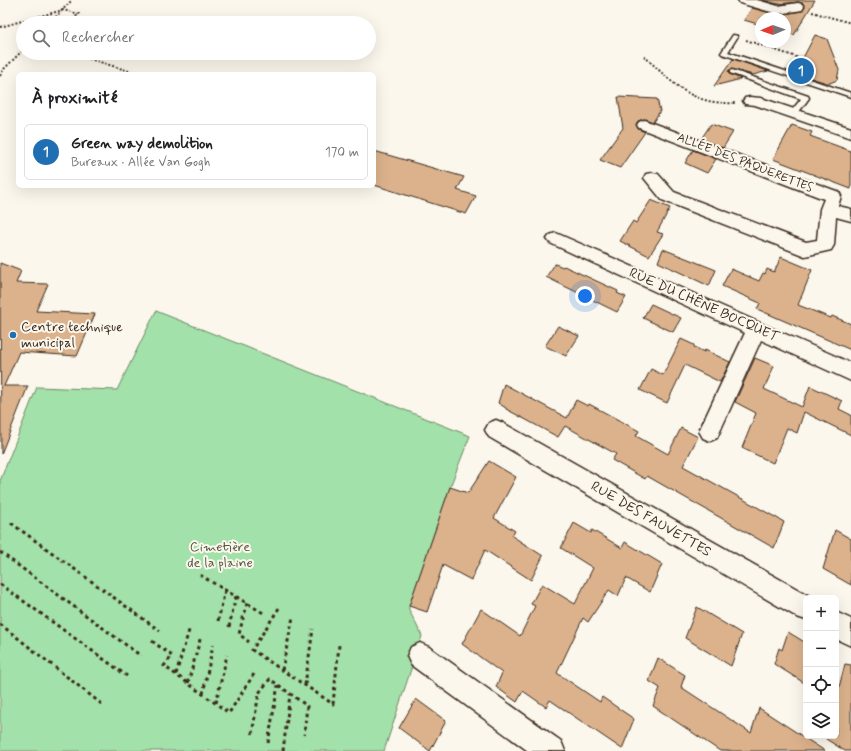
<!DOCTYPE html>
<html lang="fr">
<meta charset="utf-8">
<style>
:root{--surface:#fff;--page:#f2f2f2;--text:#202124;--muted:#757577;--line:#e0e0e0;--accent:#1f6fb2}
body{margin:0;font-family:Mynerve,sans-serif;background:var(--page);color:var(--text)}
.controls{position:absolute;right:12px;bottom:12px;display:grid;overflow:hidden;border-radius:6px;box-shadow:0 4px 16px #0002}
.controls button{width:36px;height:36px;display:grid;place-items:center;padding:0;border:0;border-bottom:1px solid var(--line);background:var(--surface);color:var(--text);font:20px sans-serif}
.compass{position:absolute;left:755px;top:12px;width:36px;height:36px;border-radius:50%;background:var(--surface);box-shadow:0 4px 16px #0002;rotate:268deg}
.you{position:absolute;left:585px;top:296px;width:14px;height:14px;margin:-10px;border:3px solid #fff;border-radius:50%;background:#1a73e8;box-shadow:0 0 0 6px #1a73e833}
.badge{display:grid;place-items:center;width:26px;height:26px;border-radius:50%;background:var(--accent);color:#fff;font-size:13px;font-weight:700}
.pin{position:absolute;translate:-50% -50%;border:2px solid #fff;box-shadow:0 1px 4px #0006}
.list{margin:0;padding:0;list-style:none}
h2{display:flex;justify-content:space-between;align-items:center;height:52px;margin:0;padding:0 16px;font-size:17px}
h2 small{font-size:13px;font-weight:400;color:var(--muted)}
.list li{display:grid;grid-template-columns:26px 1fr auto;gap:12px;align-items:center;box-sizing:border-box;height:56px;margin:0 8px 8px;padding:0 8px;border:1px solid var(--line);border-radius:6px}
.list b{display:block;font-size:15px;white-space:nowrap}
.list p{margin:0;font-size:13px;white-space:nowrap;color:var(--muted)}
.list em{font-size:13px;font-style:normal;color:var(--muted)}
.icon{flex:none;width:22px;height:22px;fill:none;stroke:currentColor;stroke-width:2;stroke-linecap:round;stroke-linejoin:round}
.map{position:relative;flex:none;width:851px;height:751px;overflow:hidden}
.search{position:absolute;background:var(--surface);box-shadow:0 4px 16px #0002;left:16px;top:16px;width:360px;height:44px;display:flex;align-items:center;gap:10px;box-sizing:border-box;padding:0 14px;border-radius:22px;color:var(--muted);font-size:15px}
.panel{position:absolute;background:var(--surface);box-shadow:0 4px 16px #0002;left:16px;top:72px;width:360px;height:116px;border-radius:6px}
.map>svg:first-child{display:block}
</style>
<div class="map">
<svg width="851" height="751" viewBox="0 0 851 751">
<rect width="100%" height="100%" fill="#fbf7ec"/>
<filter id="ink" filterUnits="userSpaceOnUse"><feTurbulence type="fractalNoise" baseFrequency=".025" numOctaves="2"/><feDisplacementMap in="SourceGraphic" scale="8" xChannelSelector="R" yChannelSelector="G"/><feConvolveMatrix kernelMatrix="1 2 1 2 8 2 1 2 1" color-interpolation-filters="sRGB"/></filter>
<g filter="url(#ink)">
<path fill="#a2e1a9" stroke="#6e8664" d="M156 311 470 436 450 487 409 606V610L422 636 384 751H0V481L37 387 117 390Z"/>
<path fill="#dbb28c" stroke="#3b2a1e" d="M762 0H815L794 35 785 33V18H761V25L744 20 752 8 778 15 802 11 805 8 803 3 798 2 778 4Z
M815 35 827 39 839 70 837 80 830 83H827L795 73Z
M733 59 768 71 753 75 731 69 728 71 729 74 741 79 714 86Z
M618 97 657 99 660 111 653 122 645 119 638 121 636 124 638 129 645 132 620 168 600 160 623 128Z
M711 124 733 132 723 148 701 139Z
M792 125 812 132 810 136 851 151V189L773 159Z
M693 150 716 159 707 173 685 163Z
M374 151 464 177 457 190 476 196 466 214 374 185Z
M651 200 670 208 657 232 663 234 649 256 620 241 633 221 636 223Z
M663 249 716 270 709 286 658 262Z
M781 257 812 270 798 305 831 318 832 316 851 324V350L757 309 760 303 722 286 731 269 759 281 763 273 765 274 767 269 774 272Z
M0 263 21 271 16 283 48 284 36 311 95 314 77 356 19 352 4 386H28L1 454Z
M555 264 563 267 564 266 618 291 617 293 626 297 617 312 546 277Z
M651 304 681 318 673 332 643 318Z
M558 326 579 336 566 356 545 346Z
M681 339 694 345V347L704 352 705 350 730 362 720 382 685 365 667 403 640 390 651 369 663 375Z
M755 358 774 366 764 389 802 407 810 386 842 401 839 409 851 415V435L804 412 797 433 787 428 773 463 742 448 756 413 735 402Z
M504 384 567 418 576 400 588 406 589 404 639 431 636 436 668 454 681 428 698 437 683 466 784 522 774 548 647 476 645 479 612 460 616 454 565 426 558 437 506 409V408L498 403Z
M489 461 516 477 494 518 515 531 512 536 543 556 531 580 485 550 471 580 443 565 427 612 409 606 450 487 468 493Z
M574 523 591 533 592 530 622 548 625 542 662 564 650 592 626 578 618 596 609 590 588 622 583 618 557 673 600 702 602 697 634 719 622 749 550 700 546 707 523 691 517 702 496 687 502 673 462 644 481 609 520 636 535 606 531 604 542 584 575 604 593 568 561 548Z
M835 530 851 539V585L823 569Z
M697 607 742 634 731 666 685 638Z
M788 632 806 643V684L774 664 779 648 782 650Z
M658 658 685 675 681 687 751 733 759 708 825 751H720L653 706 660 688 649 681Z
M845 664 851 665V751H845L826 739 827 736H836V699Z
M416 699 446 721 430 751 399 728Z"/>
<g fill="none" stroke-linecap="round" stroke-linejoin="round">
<g stroke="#3b2a1e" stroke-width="3">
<path id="lane" d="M733 35 738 36 728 52 851 93V97L722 54 721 53Z
M732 70 808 96 809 98 796 116H790L789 114 801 99 730 73V71Z"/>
</g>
<g stroke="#3b2a1e" stroke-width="3">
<path id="street" d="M738 0H757L778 6 798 3 802 4 804 7 802 10 778 14 740 3Z
M750 97 761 98 851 128V138L755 105 745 104 743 101 745 98Z
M644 120 839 192 841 196 838 206 851 209V221L836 217 834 245 831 250 805 256 662 200 644 178 646 174 652 173 658 174 674 192 806 242 817 240 820 209 824 199 639 128 637 125 639 122Z
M556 233 851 363V381L761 340 717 438 710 441 703 438 699 431 745 333 550 243 547 239 550 235Z
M496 420 503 423 813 598H806V620L797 617 489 437 485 430 489 423Z
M836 612 851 619V646L836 639Z
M420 643 429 647 561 741 565 751H528L411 665 407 656 411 647Z"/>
</g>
<path stroke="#3b2a1e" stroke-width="2" stroke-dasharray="2 2" stroke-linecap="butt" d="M812 12 851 23
M50 23 72 0
M0 27 63 10 79 14 69 23
M746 40 802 59
M70 53 139 74
M644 56C674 84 691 105 735 103
M0 76 4 69 23 50"/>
<path stroke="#3b2a1e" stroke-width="3" stroke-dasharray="3.5 3.5" stroke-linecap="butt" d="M11 523 160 631
M0 552 141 656
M200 575 265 614
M0 584 127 676
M247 603 239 634 249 642
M279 608 252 650 333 704 339 645
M218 621 225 590
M0 624 104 706
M229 627 236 596
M152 641 172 656 164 666 229 713 254 674
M282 670 293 617
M176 674 190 627
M188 683 201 636
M305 685 313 629
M203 694 213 645
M216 703 227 655
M252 734 259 693 270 679 307 706 304 735
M268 743 278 685
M283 751 290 694"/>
<use href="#lane" fill="#fbf7ec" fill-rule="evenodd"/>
<use href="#street" fill="#fbf7ec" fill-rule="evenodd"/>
</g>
</g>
<circle fill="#1f6fb2" stroke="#fbf7ec" stroke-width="1.5" cx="13" cy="335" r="4"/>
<g text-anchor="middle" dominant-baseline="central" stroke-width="4" stroke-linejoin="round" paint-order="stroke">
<g font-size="12" fill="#3b2a1e" stroke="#fbf7ec">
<text transform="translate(745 163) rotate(21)">ALLÉE DES PAQUERETTES</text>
</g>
<g font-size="14" fill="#3b2a1e" stroke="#fbf7ec">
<text transform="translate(704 305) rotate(24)">RUE DU CHÊNE BOCQUET</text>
<text transform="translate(651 519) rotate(30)">RUE DES FAUVETTES</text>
</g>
<g font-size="14" fill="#3b2a1e" stroke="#fbf7ec" text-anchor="start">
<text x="21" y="327">Centre technique<tspan x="21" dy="16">municipal</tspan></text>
</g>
<g font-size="14" fill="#555841" stroke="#fbf7ec">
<text x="220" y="547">Cimetière<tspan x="220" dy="16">de la plaine</tspan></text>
</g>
</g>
</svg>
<div class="controls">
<button>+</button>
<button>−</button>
<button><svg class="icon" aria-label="locate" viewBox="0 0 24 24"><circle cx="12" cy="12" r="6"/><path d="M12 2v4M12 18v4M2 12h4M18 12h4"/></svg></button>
<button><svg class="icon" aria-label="layers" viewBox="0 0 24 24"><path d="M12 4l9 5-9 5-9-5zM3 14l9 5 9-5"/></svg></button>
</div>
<svg class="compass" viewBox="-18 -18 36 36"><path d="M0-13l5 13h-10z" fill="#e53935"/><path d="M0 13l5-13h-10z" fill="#757577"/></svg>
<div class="you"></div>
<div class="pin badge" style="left:801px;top:71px">1</div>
<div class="search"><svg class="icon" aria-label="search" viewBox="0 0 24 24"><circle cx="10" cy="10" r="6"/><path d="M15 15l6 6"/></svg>Rechercher</div>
<section class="panel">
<h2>À proximité<small></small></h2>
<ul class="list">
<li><span class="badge">1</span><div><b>Green way demolition</b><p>Bureaux · Allée Van Gogh</p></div><em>170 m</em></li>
</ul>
</section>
</div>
